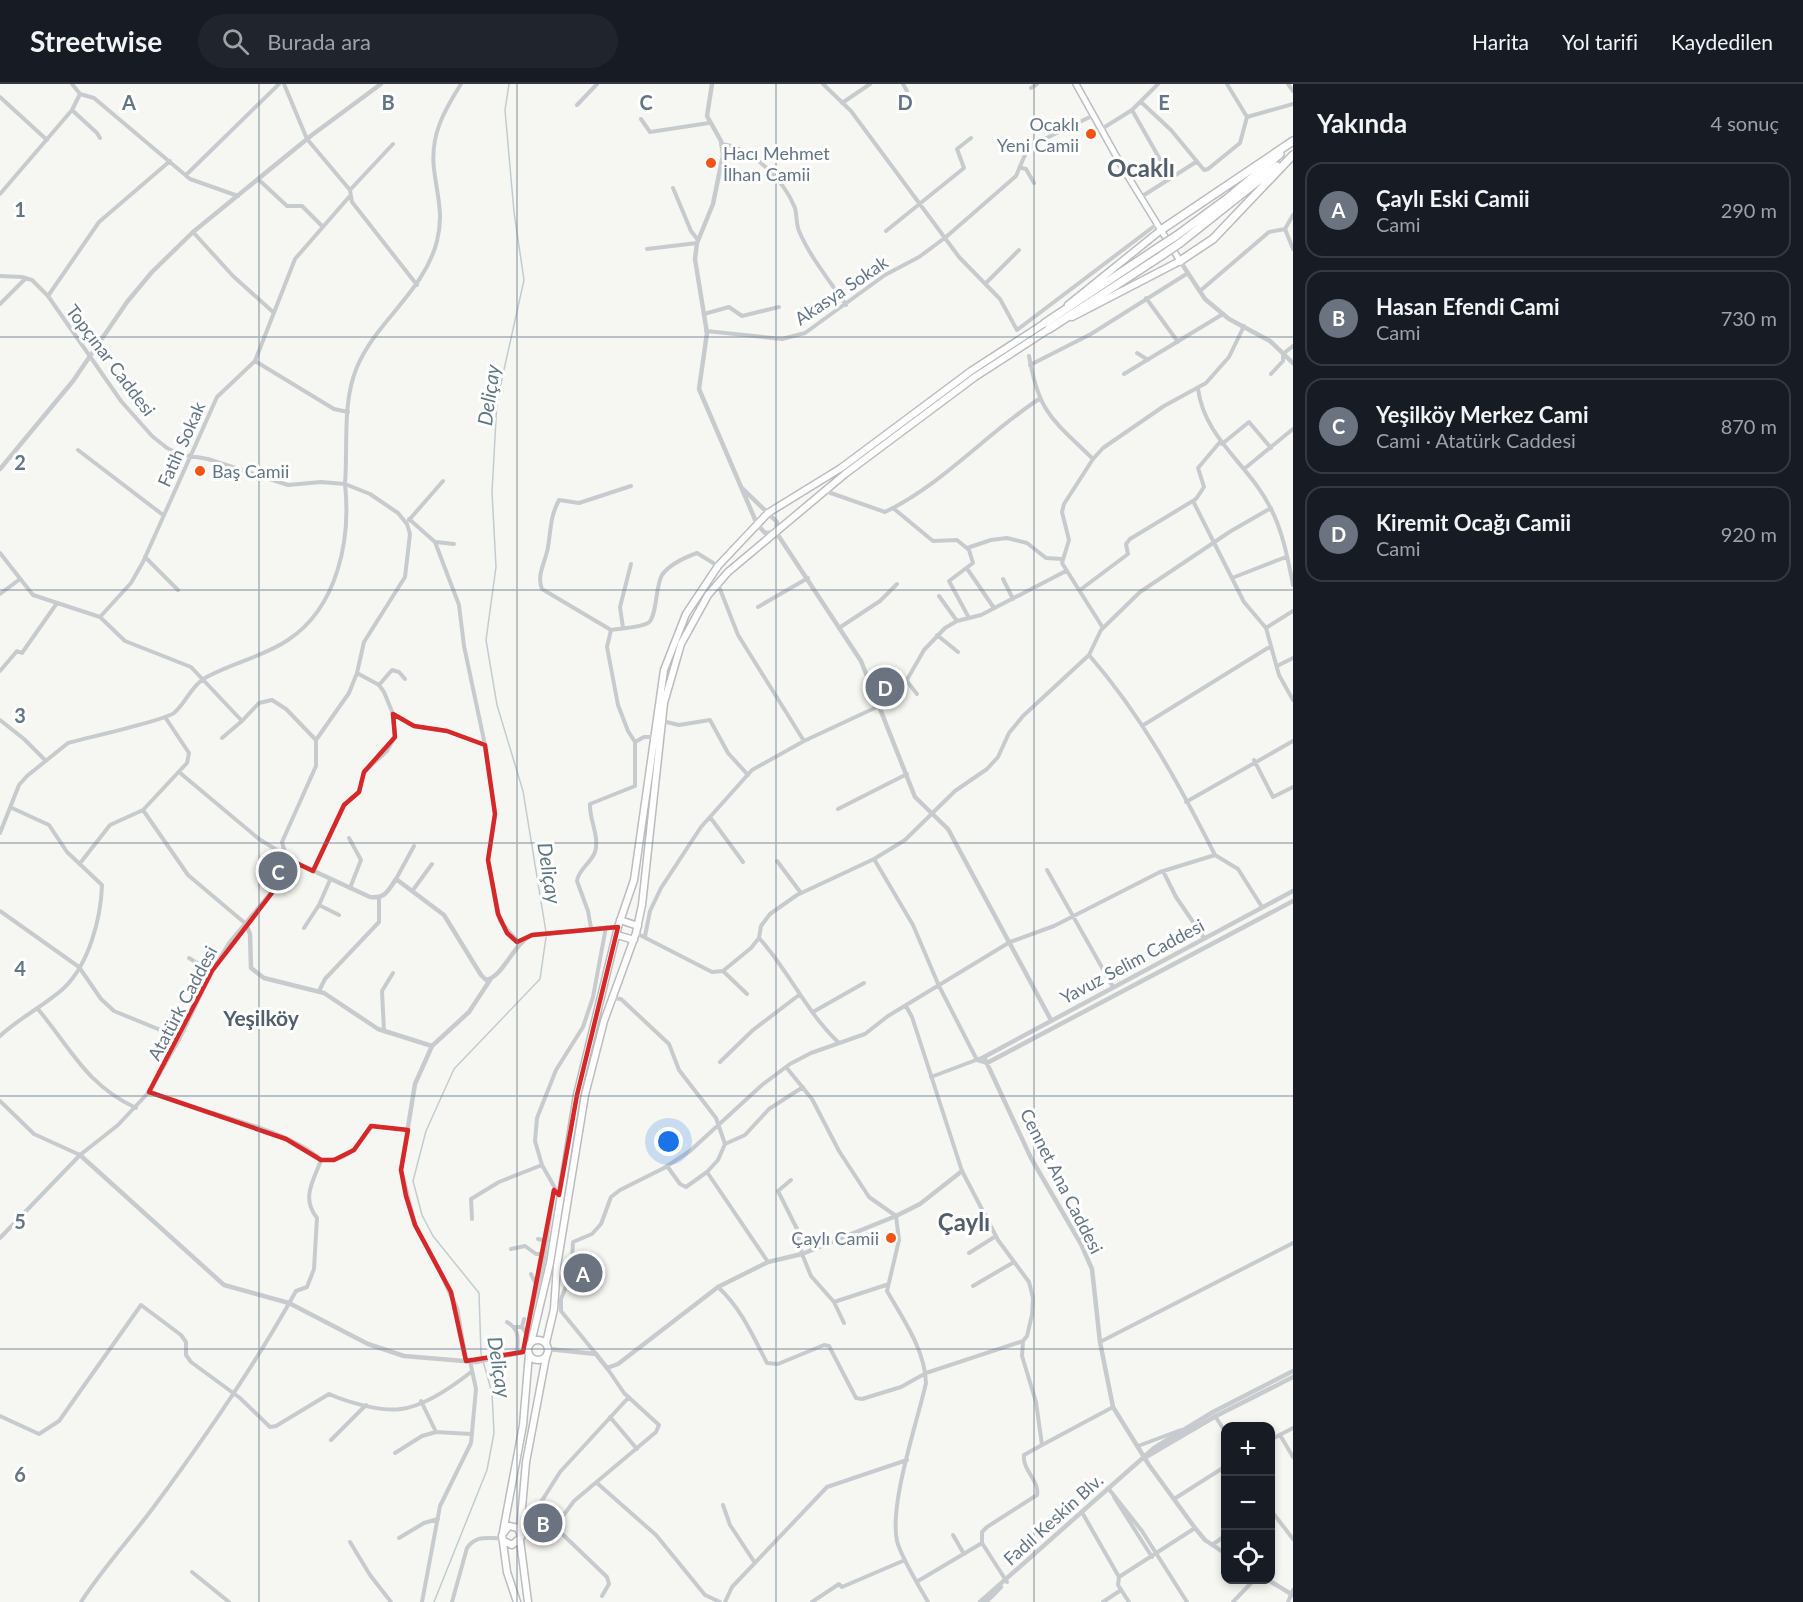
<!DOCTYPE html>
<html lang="tr">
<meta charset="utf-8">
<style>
:root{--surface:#171b24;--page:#20242c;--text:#f1f3f6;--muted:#9ea1a6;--line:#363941;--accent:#f25417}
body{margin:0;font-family:Lato,sans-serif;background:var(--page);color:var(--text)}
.controls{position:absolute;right:18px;bottom:18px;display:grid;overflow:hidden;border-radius:12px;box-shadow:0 3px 9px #0003}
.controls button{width:54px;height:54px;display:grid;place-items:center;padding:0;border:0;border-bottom:2px solid var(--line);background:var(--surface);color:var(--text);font:30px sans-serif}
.you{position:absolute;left:669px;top:1058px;width:21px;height:21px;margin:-15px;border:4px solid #fff;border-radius:50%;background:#1a73e8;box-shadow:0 0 0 9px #1a73e833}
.badge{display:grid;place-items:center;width:39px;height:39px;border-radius:50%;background:var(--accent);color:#fff;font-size:20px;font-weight:700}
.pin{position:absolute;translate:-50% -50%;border:3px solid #fff;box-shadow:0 2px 6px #0006}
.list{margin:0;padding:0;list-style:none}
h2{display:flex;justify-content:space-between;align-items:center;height:78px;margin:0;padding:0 24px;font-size:26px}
h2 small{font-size:20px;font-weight:400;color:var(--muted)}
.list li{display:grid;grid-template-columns:39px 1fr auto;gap:18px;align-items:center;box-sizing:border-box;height:96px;margin:0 12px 12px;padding:0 12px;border:2px solid var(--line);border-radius:18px}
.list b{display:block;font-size:22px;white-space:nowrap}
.list p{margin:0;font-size:20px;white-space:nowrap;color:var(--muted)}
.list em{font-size:20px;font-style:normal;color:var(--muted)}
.icon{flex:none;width:33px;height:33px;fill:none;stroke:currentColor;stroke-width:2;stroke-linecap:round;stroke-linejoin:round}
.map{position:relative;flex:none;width:1293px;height:1518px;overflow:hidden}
header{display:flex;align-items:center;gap:36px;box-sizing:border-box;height:84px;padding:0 30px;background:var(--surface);border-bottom:2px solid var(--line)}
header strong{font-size:28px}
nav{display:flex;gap:33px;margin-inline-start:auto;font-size:21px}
.search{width:420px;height:54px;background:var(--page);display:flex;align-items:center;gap:15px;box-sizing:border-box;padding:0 21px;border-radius:33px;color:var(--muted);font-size:22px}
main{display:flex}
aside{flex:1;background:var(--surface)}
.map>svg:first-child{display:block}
</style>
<header>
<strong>Streetwise</strong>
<div class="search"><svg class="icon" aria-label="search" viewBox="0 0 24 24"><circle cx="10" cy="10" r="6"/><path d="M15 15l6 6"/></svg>Burada ara</div>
<nav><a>Harita</a><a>Yol tarifi</a><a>Kaydedilen</a></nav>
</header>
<main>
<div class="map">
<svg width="1293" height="1518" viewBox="0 0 1293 1518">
<rect width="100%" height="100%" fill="#f6f7f2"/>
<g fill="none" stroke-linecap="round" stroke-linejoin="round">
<path stroke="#c1ccd1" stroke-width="1.5" d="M509 0 505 26 514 128 524 196 497 317 492 408 496 483 486 556 497 621 523 707 546 848
M434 1518 487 1386 494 1349 492 1309 481 1270 479 1209 433 1152 422 1131 413 1097 426 1047 454 985 540 895 546 853"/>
<g stroke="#babec3" stroke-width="8">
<path id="secondary" d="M1076 0 1124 86 1180 177"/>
</g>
<g stroke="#babcbf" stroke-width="9">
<path id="trunk" d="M1068 221 1161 146
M1072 233 1180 177
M620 836 638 842
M617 851 634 856
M528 1266a10 10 0 1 1 20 0a10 10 0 1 1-20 0Z
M531 1259 550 1179 577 1011 618 843 634 796 664 586 686 530 718 482 768 429 841 384 971 287 1048 237
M546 1259 554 1225 557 1182 585 1011 604 937 636 849 642 821 664 619 681 560 708 511 728 488 845 390 975 293 1052 243
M520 1447 526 1378 546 1273
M503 1448 523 1341 529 1270
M520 1456 528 1518
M504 1457 512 1461 521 1453 518 1444 509 1442 502 1451 507 1488 517 1518"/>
</g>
<g stroke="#babcbf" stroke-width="10">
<path id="motorway" d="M1161 146 1293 57
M1176 152 1229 113 1280 70
M1180 159 1277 82
M1180 177 1213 155 1293 71
M1045 239 1159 163
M1049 245 1164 170"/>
</g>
<path stroke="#c8cbce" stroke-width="4" d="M72 0 80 10 94 14 190 95 238 112
M284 0 307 55 350 106 352 118 417 201
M823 0 851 27 959 173 1000 215 1017 246 1157 140
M903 0 907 7
M1288 0 1293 7
M1031 4 1037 0
M0 13 47 56
M1141 18 1171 46 1204 86 1208 85 1240 59 1247 33 1227 0
M842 19 870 0
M577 21 597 0
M72 26 97 49 100 54
M1132 26 1170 93
M1247 33 1293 20
M641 35 650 48 709 39
M1100 46 1132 26 1158 0
M721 60C751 63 784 96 795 124 797 131 796 140 799 147 810 173 830 197 846 221
M1022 84 1026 85 1034 99
M186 91 279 0
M258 95 287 122H302L322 142
M673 104 691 147 698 156
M350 106 393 60
M0 110 72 26 80 10
M1141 113 1196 78
M1293 131 1285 145 1293 165
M886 147 964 84 957 65 971 54
M193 148 233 192 273 228
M647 165 697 159
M0 192 22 193 32 196 48 212 121 317 152 352 167 364 179 370 208 375 288 401 321 398 345 400C351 455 338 523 288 556 263 573 231 579 205 594 191 602 186 619 174 629 166 636 86 654 68 659L27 692 19 701 0 749
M986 199 1019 166
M1200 207 1269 148 1285 145
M48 212 99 138 170 77
M1146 214 1178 258
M0 220 26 194
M704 230 729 223 742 232 779 223
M706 247 782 255 805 249 885 191 919 173 946 153 1016 92 1027 66 1034 60 1092 32
M1137 269 1148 276
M1029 272C1039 330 1053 336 1093 375
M255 277 334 325 348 328
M1030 281 1091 250 1188 189
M1124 290 1223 230
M1271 290 1283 277V270L1293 262
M1198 305C1205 356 1250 381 1271 425 1283 448 1288 476 1293 501
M1222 360 1249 338 1271 364
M78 366 163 431
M1244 385 1293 345
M631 402 579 419 559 416C550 433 551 445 548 463 546 477 536 491 542 505L611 546C622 544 639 544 648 539 657 534 655 503 662 491 669 481 686 473 697 469L718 482
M825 407 885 428C943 400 986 350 1039 315
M1193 417 1244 518 1266 544 1279 591 1293 616
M893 424 933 457 957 456 969 466 973 479 949 497 969 534
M409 435 435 458 459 521 464 562 485 661 495 730 488 776 500 837 519 859
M409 436 443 397
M436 458 454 460
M967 464 991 456 1007 454 1027 459 1046 474 1062 475
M0 469 33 511 100 533 125 557 191 583 242 637 259 619 272 616 286 625 316 656
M145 473 178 506
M968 486 994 524
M1232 494 1286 473
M1003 495 1013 515
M718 500 738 551 804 657
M1080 506 1128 470 1126 460 1130 455 1196 415 1204 403 1198 384 1220 358
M0 510 20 495
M939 512 957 537
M758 523 808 494
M100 533 131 499 143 478 217 313 255 277 295 175 349 113
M623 544 620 523 631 480
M839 544 880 517 897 500
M1103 544 1062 479 1069 456 1062 428 1064 420 1093 375 1103 364 1164 322 1206 299 1229 273 1244 242
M1266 544 1293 527
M611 546 607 563 618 621 628 647 635 658 644 653H653
M937 551 958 568
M1089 571C1142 632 1179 700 1215 771
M1277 582 1293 574
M0 587 17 567 22 569 57 519
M906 596 917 610
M379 601 392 586 399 588 405 595
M393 630 414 642 447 647 485 661
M0 636 24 655 45 676
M662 637 679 641 710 636 728 669 748 691
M1142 642 1271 562
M222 654 242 637
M1254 676 1273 713 1293 703
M179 688 259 755 285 771
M1186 718 1293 657
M838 725 907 690
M143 726 188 791 246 840
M710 733 743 778
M349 754 361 776 350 804
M874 775 913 841 939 902 977 976 987 979
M777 777 801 809
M81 778 110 741 143 726 187 679 189 669 165 633
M1047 786 1113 903
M313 787 344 721 359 708 364 688 387 667 395 653 393 630 384 608 379 601 357 589
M1163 787 1176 813 1204 854
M396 795 414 762
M413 806 432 780
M319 821 339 831
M0 827 79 883 101 915 114 927 180 954
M304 844 319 821 330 796
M591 844 588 827 577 797C578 786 591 779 595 768 600 753 589 735 590 720L635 702V658
M636 849 712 888 723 887 751 864 759 854 761 842 770 830 797 811 874 775 905 756 955 707 987 685 998 673 1009 649 1023 632 1089 571 1101 546 1140 508 1231 447 1271 424
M645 852 650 827 661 804 701 743 752 686 804 657 879 622 908 594 924 566 945 544 957 537 981 531 1066 487
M759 854C789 887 806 928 839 959
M189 874 211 888
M723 887 747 910
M319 907 325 895 379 838V814
M611 914 621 915 669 960 679 986 716 1034 725 1060 718 1076 707 1088 768 1178
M906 922 912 933 962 1087 998 1156 1029 1198 1033 1214 1032 1231 1027 1252 1023 1257 1022 1272 1036 1318 1042 1361 1113 1323
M37 924C71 964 85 1000 136 1024
M813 928 864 899
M384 947 382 907 393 889
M0 952C19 934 44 922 64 904 89 880 101 834 102 801L67 768 49 741 12 724
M720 978 753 946 799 911
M786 983 812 1015 839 1067 869 1113 896 1132 899 1156 887 1207C903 1235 925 1266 926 1299 917 1339 889 1420 897 1457 901 1473 919 1502 928 1518
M931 993 984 973
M149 1008C197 1028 286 1043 321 1076 352 1077 355 1063 372 1042L408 1046
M0 1017 34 1050 80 1071
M725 1060 745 1051 769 1025 803 1003
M667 1082 680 1100 686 1103 707 1088
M791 1096 778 1107 797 1145 802 1170 811 1192 834 1218 886 1201
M559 1111 542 1081 535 1057 537 1034 556 986 583 943 593 913 606 843
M472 1135 471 1115 499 1098 542 1081
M0 1154 80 1071 118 1041 149 1008 180 954 212 887 229 859 288 788 290 776 286 772 282 758 316 682V656L349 609 357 589 364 558 405 493 410 450 407 440 398 429 370 410 345 400C348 362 342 318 357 283 377 236 424 208 437 157 444 130 437 111 434 85 430 51 444 27 461 0
M538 1155 547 1157
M511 1165 525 1162 536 1170H545
M969 1169 996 1152
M531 1190 537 1202
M973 1202 1014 1178
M718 1203C741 1224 753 1252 767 1279L778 1280 824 1261 829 1262 856 1314 862 1315 901 1303 926 1289 1023 1257
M834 1218 844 1239
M507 1238C520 1246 518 1254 517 1269
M515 1243H522L524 1235
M522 1243 526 1249 525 1268
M526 1249 543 1181 554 1106
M1100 1258 1293 1159
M596 1270 561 1227V1215L571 1190 573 1158 592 1150 601 1140 611 1113 620 1106 664 1084 690 1067 762 1001 790 980 811 969 865 950 888 932 1010 858 1054 842 1160 788 1215 771 1238 785 1262 823
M0 1332 39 1350 59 1337 141 1221 181 1251 186 1258V1271L191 1278 240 1314 270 1343 276 1342 329 1310C347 1318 381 1328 401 1325 425 1322 452 1303 471 1288
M1215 1332 1226 1349
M610 1333 637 1365
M436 1348 471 1350
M1280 1351 1293 1373
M331 1356 366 1321
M1270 1356 1293 1344
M1138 1362 1181 1346
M395 1369 422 1352 436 1348 421 1317
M597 1399 656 1451 705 1511 720 1518
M1108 1404 1142 1447 1187 1518
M1114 1413 1152 1473
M1174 1415 1226 1382
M723 1421 730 1441 755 1479
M1270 1425 1293 1455
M1083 1430 1119 1493
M555 1443 607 1493 609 1500 602 1512
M521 1450 560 1388 629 1313
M953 1451 964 1470
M521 1453 546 1449 555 1443 574 1417 656 1348 659 1341 624 1309 607 1284
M399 1454 424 1439 438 1435
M350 1458 370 1491 391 1518
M982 1459V1448L987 1443 1037 1411C1040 1397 1022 1386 1024 1371L1042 1361
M1212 1461 1226 1451
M192 1488 229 1518
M918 1497 982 1459 1007 1498
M81 1518C103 1484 129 1456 153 1424 204 1355 254 1283 296 1207L307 1203 314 1185 317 1134C301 1114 313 1098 321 1076
M422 1518 440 1422 471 1359 476 1305 470 1277
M452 1518 467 1464C477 1450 488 1455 503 1454
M725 1518 732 1503 827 1403 907 1376
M812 1518 839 1500 842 1503 905 1476
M1103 1518 1121 1506
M1129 1518 1118 1501 1119 1493 1195 1444
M1233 1518 1254 1496
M1288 1518 1293 1506"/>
<path stroke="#c8cbce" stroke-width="4.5" d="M712 0 707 32 721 57 723 71 713 120 697 159 695 175 707 249 699 305 757 440 765 449 776 448
M1180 177 1205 215 1229 235 1270 257 1293 279
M0 385 73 297 127 218 152 188 193 148 312 51 381 0
M743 405 777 438 776 448 861 577 915 713 948 745 1051 936
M290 776 370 813C385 815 388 807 396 795L444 831 481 891 486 896C503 893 513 860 532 851L618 843
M246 840 250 850 251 884 264 894 324 909 378 945 432 962
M987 979 1293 817
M80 1071 224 1201 289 1219 368 1260 404 1272 476 1278 528 1267
M548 1265 596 1270 607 1284 618 1280 718 1203 768 1178 802 1170 896 1132 920 1120 962 1087
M466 1277 457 1225 441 1189 415 1141 401 1086 415 1000 432 962 469 928 490 896
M1146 1373 1216 1332 1293 1293
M1226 1470 1205 1456 1195 1444 1149 1381 1113 1323 1100 1258 1092 1185 1081 1160 1031 1074 984 973 1293 807
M1268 1496 1293 1511
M980 1518 1154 1364 1213 1328 1293 1287
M986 1518 1001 1503"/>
<use href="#secondary" stroke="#fff" stroke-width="5"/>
<use href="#trunk" stroke="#fff" stroke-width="6"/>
<use href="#motorway" stroke="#fff" stroke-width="7"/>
<g stroke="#babcbf" stroke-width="10" stroke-linecap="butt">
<path id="motorway-bridge" d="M1159 163 1176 152
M1164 170 1180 159"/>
</g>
<use href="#motorway-bridge" stroke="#fff" stroke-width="7"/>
</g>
<path fill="none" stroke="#d62828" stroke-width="4.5" stroke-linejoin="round" d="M393 630 414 642 447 647 485 661 495 730 488 776 498 830 507 849 517 858 532 851 618 843 577 1011 559 1111 554 1106 523 1268 466 1277 451 1208 415 1141 406 1112 401 1086 408 1046 371 1042 354 1066 334 1076H321L286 1055 149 1008 212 887 288 788 290 776 313 787 344 721 359 708 364 688 395 653Z"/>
<path fill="none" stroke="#637586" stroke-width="1.5" stroke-opacity="0.55" d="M259 0V1518M517 0V1518M776 0V1518M1034 0V1518M0 253H1293M0 506H1293M0 759H1293M0 1012H1293M0 1265H1293"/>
<g fill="#f25417" stroke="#fff" stroke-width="2">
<circle cx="1091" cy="50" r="6"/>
<circle cx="711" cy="79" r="6"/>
<circle cx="200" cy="387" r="6"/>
<circle cx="891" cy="1154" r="6"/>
</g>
<g text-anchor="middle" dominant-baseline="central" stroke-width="6" stroke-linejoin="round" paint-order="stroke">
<g font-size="18" fill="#637586" stroke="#fff" text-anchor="end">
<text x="1079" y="40">Ocaklı<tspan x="1079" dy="21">Yeni Camii</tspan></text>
<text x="723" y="69" text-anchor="start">Hacı Mehmet<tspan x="723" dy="21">İlhan Camii</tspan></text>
<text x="212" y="387" text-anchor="start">Baş Camii</text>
<text x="879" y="1154">Çaylı Camii</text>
</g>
<g font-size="18" fill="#637586" stroke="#fff">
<text transform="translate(841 206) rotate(-34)">Akasya Sokak</text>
<text transform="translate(111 276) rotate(53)">Topçınar Caddesi</text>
<text transform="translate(181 360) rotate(-66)">Fatih Sokak</text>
<text transform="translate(1132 877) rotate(-28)">Yavuz Selim Caddesi</text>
<text transform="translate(182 919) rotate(-62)">Atatürk Caddesi</text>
<text transform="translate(1062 1097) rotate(63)">Cennet Ana Caddesi</text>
<text transform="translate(1053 1435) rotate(-42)">Fadıl Keskin Blv.</text>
</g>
<g font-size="20" font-style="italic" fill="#5f7783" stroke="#fff">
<text transform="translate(488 311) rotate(-82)">Deliçay</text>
<text transform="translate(550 789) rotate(81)">Deliçay</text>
<text transform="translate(500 1283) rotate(81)">Deliçay</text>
</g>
<g font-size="21" font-weight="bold" fill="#515e6b" stroke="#fff">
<text x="261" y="933">Yeşilköy</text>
</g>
<g font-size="24" font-weight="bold" fill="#515e6b" stroke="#fff">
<text x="1141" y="83">Ocaklı</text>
<text x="964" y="1137">Çaylı</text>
</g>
</g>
<g font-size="20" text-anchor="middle" font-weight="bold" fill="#637586" stroke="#fff" stroke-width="6" stroke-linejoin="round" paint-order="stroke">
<text x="129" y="26">A</text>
<text x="388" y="26">B</text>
<text x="646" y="26">C</text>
<text x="905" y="26">D</text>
<text x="1164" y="26">E</text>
<text x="20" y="133">1</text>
<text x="20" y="386">2</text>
<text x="20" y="639">3</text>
<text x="20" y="892">4</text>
<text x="20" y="1145">5</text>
<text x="20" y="1398">6</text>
</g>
</svg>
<div class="controls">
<button>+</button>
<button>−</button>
<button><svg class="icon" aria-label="locate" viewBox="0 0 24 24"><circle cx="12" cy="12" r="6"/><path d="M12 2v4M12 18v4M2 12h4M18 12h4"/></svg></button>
</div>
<div class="you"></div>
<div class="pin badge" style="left:583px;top:1189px;background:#6b7280">A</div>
<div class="pin badge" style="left:543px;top:1439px;background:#6b7280">B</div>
<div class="pin badge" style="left:278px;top:787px;background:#6b7280">C</div>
<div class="pin badge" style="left:885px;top:603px;background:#6b7280">D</div>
</div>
<aside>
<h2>Yakında<small>4 sonuç</small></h2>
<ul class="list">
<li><span class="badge" style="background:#6b7280">A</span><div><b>Çaylı Eski Camii</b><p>Cami</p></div><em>290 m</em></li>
<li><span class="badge" style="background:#6b7280">B</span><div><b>Hasan Efendi Cami</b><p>Cami</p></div><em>730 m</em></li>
<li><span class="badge" style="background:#6b7280">C</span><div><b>Yeşilköy Merkez Cami</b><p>Cami · Atatürk Caddesi</p></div><em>870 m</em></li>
<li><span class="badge" style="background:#6b7280">D</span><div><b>Kiremit Ocağı Camii</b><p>Cami</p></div><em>920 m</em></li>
</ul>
</aside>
</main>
